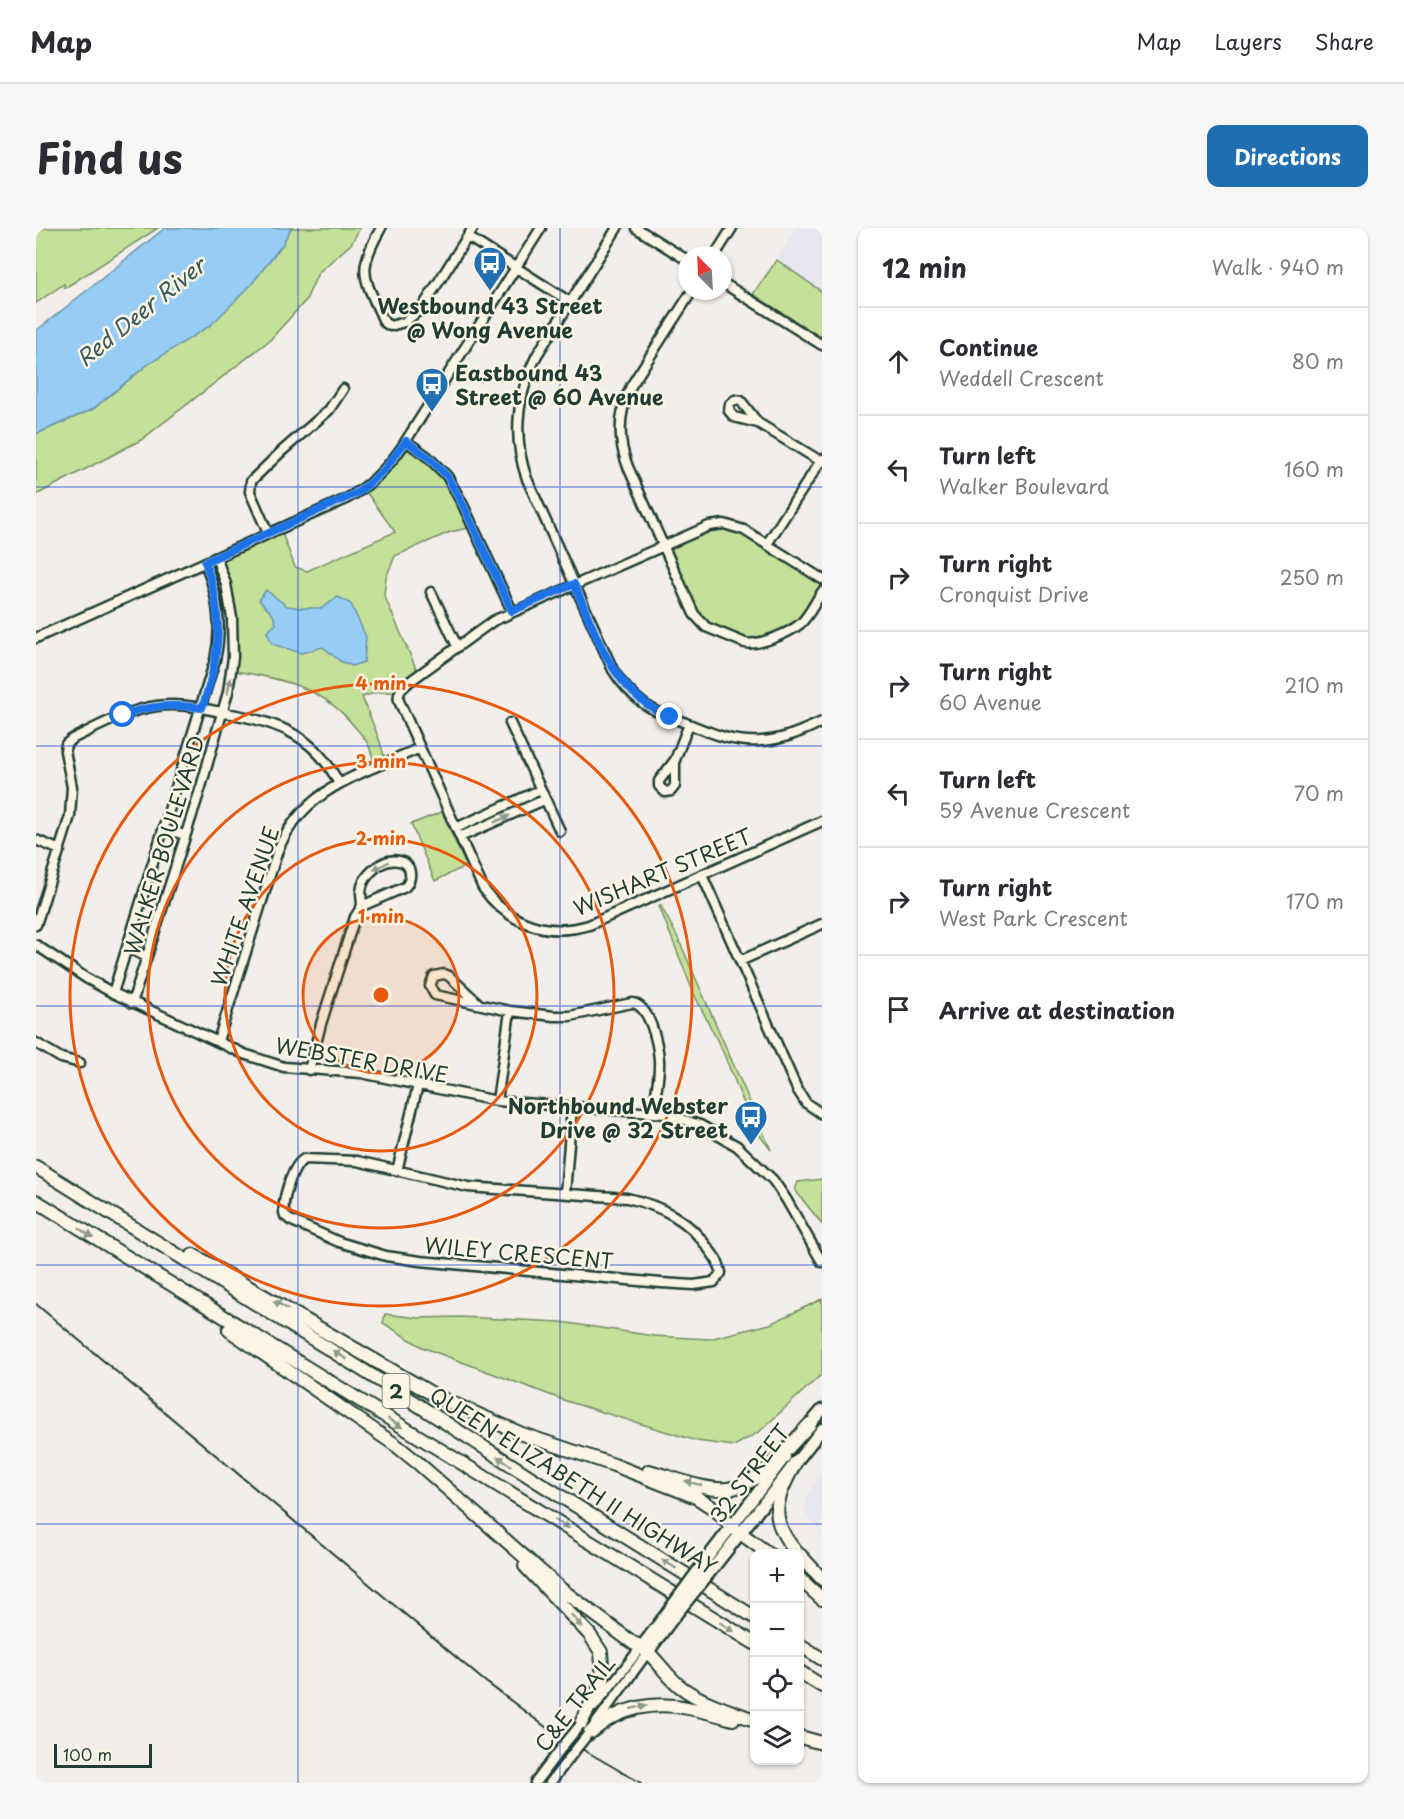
<!DOCTYPE html>
<meta charset="utf-8">
<style>
:root{--surface:#fff;--page:#f7f7f7;--text:#2b2b33;--muted:#7c7c81;--line:#e1e1e2;--accent:#1f6fb2}
body{margin:0;font-family:"Playpen Sans",sans-serif;background:var(--page);color:var(--text)}
.controls{position:absolute;right:18px;bottom:18px;display:grid;overflow:hidden;border-radius:12px;box-shadow:0 2px 4px #0004}
.controls button{width:54px;height:54px;display:grid;place-items:center;padding:0;border:0;border-bottom:2px solid var(--line);background:var(--surface);color:var(--text);font:30px sans-serif}
.compass{position:absolute;left:642px;top:18px;width:54px;height:54px;border-radius:50%;background:var(--surface);box-shadow:0 2px 4px #0004;rotate:336deg}
.scale{position:absolute;left:18px;bottom:15px;width:98px;box-sizing:border-box;padding-left:6px;border:3px solid #1f3d34;border-top:0;font-size:16px;line-height:21px;white-space:nowrap;color:#1f3d34;-webkit-text-stroke:4px #fcf5e5;paint-order:stroke}
.stop{position:absolute;width:18px;height:18px;margin:-14px;border:4px solid #1a73e8;border-radius:50%;background:#fff}
.stop.end{background:#1a73e8;border-color:#fff;box-shadow:0 2px 6px #0008}
.list{margin:0;padding:0;list-style:none}
h2{display:flex;justify-content:space-between;align-items:center;height:78px;margin:0;padding:0 24px;font-size:26px}
h2 small{font-size:20px;font-weight:400;color:var(--muted)}
.list li{display:grid;grid-template-columns:39px 1fr auto;gap:18px;align-items:center;box-sizing:border-box;height:108px;padding:0 24px;border-top:2px solid var(--line)}
.list b{display:block;font-size:22px;white-space:nowrap}
.list p{margin:0;font-size:20px;white-space:nowrap;color:var(--muted)}
.list em{font-size:20px;font-style:normal;color:var(--muted)}
.icon{flex:none;width:33px;height:33px;fill:none;stroke:currentColor;stroke-width:2;stroke-linecap:round;stroke-linejoin:round}
.map{position:relative;flex:none;width:786px;height:1555px;overflow:hidden;border-radius:12px}
header{display:flex;align-items:center;gap:36px;box-sizing:border-box;height:84px;padding:0 30px;background:var(--surface);border-bottom:2px solid var(--line)}
header strong{font-size:28px}
nav{display:flex;gap:33px;margin-inline-start:auto;font-size:21px}
.intro{display:flex;align-items:center;justify-content:space-between;box-sizing:border-box;height:144px;padding:0 36px}
h1{margin:0;font-size:42px}
.button{padding:15px 27px;border-radius:12px;background:var(--accent);color:#fff;font-size:21px;font-weight:700}
main{display:flex;gap:36px;padding:0 36px}
aside{flex:1;background:var(--surface);border-radius:12px;box-shadow:0 2px 4px #0004}
.map>svg:first-child{display:block}
</style>
<header>
<strong>Map</strong>
<nav><a>Map</a><a>Layers</a><a>Share</a></nav>
</header>
<div class="intro"><h1>Find us</h1><a class="button">Directions</a></div>
<main>
<div class="map">
<svg width="786" height="1555" viewBox="0 0 786 1555">
<rect width="100%" height="100%" fill="#f3eeea"/>
<filter id="ink" filterUnits="userSpaceOnUse"><feTurbulence type="fractalNoise" baseFrequency=".0167" numOctaves="2"/><feDisplacementMap in="SourceGraphic" scale="12" xChannelSelector="R" yChannelSelector="G"/><feConvolveMatrix kernelMatrix="1 2 1 2 8 2 1 2 1" color-interpolation-filters="sRGB"/></filter>
<g filter="url(#ink)">
<path fill="#e8e6ef" d="M759 0H786V64L741 32Z
M786 1243V1305L769 1285 771 1267Z"/>
<path fill="#c5e098" stroke="#728e66" stroke-width="1.5" d="M0 0H122L29 60 28 56 0 75Z
M255 0H324L315 16 282 45 270 72 234 112 105 212 0 267V206L57 181 111 137 246 17Z
M741 32 786 64V110L717 66Z
M370 213 411 248 437 299 414 304 359 328 350 350 348 367 383 447 363 464H342L326 469 343 511 350 534 340 538C337 531 335 523 332 516 329 510 323 504 318 498 287 459 244 450 198 443L200 422 180 329 244 300 259 339 271 343 359 304 328 261Z
M696 298 786 351V363L761 398 714 416 666 396 627 317 665 300Z
M406 584 430 638 399 653 375 596Z
M623 678H625L642 710 735 922 718 900 687 824 658 766Z
M786 951V996L759 962 762 954Z
M786 1071V1146L723 1204 698 1218 661 1213 530 1173 386 1119 347 1095 349 1086 383 1090 423 1089 525 1094 618 1108 673 1111 734 1096Z"/>
<path fill="#97ccf5" stroke="#6793a8" stroke-width="1.5" d="M129 0H255L246 17 215 57 175 97 111 137 57 181 0 206V103Z
M230 362 251 378 265 380H286L302 369 315 376 330 409 328 434 316 438 304 433 287 419 265 425 236 416 231 404 240 396 237 387 223 372Z"/>
<g fill="none" stroke-linecap="round" stroke-linejoin="round">
<g stroke="#1f3d34" stroke-width="13">
<path id="minor" d="M345 0C319 45 329 50 348 94L354 98 369 94 386 80 437 0
M581 0 501 127C481 167 476 209 491 251L577 442C585 455 596 467 608 476 621 485 636 490 650 495 675 505 697 515 725 513 747 512 766 503 786 494
M600 0 651 32
M432 9 534 74
M679 27 696 0
M687 55 786 117
M656 63 595 158C582 185 581 211 592 239L658 386 670 399 709 415C723 418 753 405 764 396 773 388 779 374 786 364
M722 195 705 173 699 172 694 176 693 183 698 189 722 195 786 234
M370 213 392 229 411 248 427 277 476 383
M232 305 214 264 215 253 246 223 293 182 307 161
M731 316 786 231
M786 351 708 302 688 296 673 298 457 393 373 454C366 460 361 464 363 473L447 660C472 696 512 709 553 697L786 593
M395 364 421 418
M0 410 308 272C333 259 350 242 366 219L505 0
M474 495 524 603
M639 532V558L635 563 629 564 623 558V553L639 532 653 496
M420 600 504 562
M128 601 149 607
M424 609 508 572
M0 612 24 622
M666 647 761 861 770 875 786 886
M0 697 34 588 36 559 29 523 30 516 36 511C63 498 91 482 121 478 141 475 160 479 180 483 234 493 277 502 303 556
M0 717 50 750 77 765 208 826 248 839 325 845 461 873 630 886 664 897 701 918 737 952 750 971 786 1034
M91 719 110 729
M704 733 786 696
M77 765 179 432C187 397 181 366 169 334
M96 775 165 559 192 464 197 429 196 390 190 356 180 329
M442 775 413 748 408 746 398 748 394 758 399 767 474 783 518 788H534L596 775C614 777 622 817 623 832 624 850 619 868 617 885
M182 813 242 622C268 559 326 546 384 520
M0 815 25 830 44 835
M273 842 285 796 319 689 326 678 369 659C377 651 376 635 363 633 346 629 326 648 325 664 325 668 326 674 326 678
M461 873 474 783
M268 931 321 933 432 959 591 970C625 978 652 991 672 1020 678 1028 684 1035 685 1045L678 1054 658 1057 625 1055 384 1033 350 1028 303 1014 254 992 249 988C244 976 256 938 268 931Z
M361 943 382 857
M529 965 536 879
M558 1479 606 1418
M557 1499 612 1424
M499 1555 527 1518
M514 1555 537 1525"/>
</g>
<g stroke="#1f3d34" stroke-width="15">
<path id="major" d="M769 1202 786 1182
M672 1329 749 1229
M678 1339 786 1201
M606 1418 631 1385
M612 1424 637 1390"/>
</g>
<g stroke="#1f3d34" stroke-width="16">
<path id="highway" d="M0 939 354 1159 502 1254 718 1389
M0 973 718 1415
M157 1027 400 1168 486 1206 578 1237 660 1269 680 1282 696 1299 733 1326
M193 1102 361 1218 382 1235 526 1362 597 1415C619 1423 628 1449 649 1462 670 1476 695 1483 718 1492
M759 1235C739 1273 731 1291 762 1326
M613 1243C635 1249 668 1263 691 1261 724 1258 753 1218 774 1196
M764 1327 786 1351
M489 1338 554 1407 565 1424 567 1452 544 1497
M764 1351 786 1371
M764 1417 786 1431
M764 1444 786 1458
M552 1506C561 1500 569 1492 579 1488 619 1468 657 1480 697 1491
M764 1509 786 1515"/>
</g>
<use href="#minor" stroke="#fcf5e5" stroke-width="8"/>
<use href="#major" stroke="#fcf5e5" stroke-width="10"/>
<use href="#highway" stroke="#fcf5e5" stroke-width="12"/>
<path stroke="#1f3d34" stroke-width="2" d="M0 1076 446 1451 515 1503 605 1555"/>
<g stroke="#1f3d34" stroke-width="13" stroke-linecap="butt">
<path id="minor-bridge" d="M527 1518 544 1497
M537 1525 552 1506"/>
</g>
<g stroke="#1f3d34" stroke-width="15" stroke-linecap="butt">
<path id="major-bridge" d="M631 1385 672 1329
M637 1390 678 1339"/>
</g>
<use href="#minor-bridge" stroke="#fcf5e5" stroke-width="8"/>
<use href="#major-bridge" stroke="#fcf5e5" stroke-width="10"/>
</g>
<defs><path id="oneway-solid" d="M-6-.8H1V-3.2L6.5 0L1 3.2V.8H-6Z" transform="scale(1.5)"/></defs>
<g fill="#8e998c">
<use href="#oneway-solid" transform="translate(193 458) rotate(-79)"/>
<use href="#oneway-solid" transform="translate(466 591) rotate(-24)"/>
<use href="#oneway-solid" transform="translate(345 638) rotate(152)"/>
<use href="#oneway-solid" transform="translate(50 1005) rotate(32)"/>
<use href="#oneway-solid" transform="translate(245 1077) rotate(-150)"/>
<use href="#oneway-solid" transform="translate(304 1127) rotate(-148)"/>
<use href="#oneway-solid" transform="translate(359 1195) rotate(32)"/>
<use href="#oneway-solid" transform="translate(468 1233) rotate(-147)"/>
<use href="#oneway-solid" transform="translate(657 1255) rotate(-165)"/>
<use href="#oneway-solid" transform="translate(526 1296) rotate(31)"/>
<use href="#oneway-solid" transform="translate(633 1336) rotate(-148)"/>
<use href="#oneway-solid" transform="translate(541 1393) rotate(48)"/>
<use href="#oneway-solid" transform="translate(691 1399) rotate(32)"/>
<use href="#oneway-solid" transform="translate(603 1479) rotate(-14)"/>
</g>
</g>
<g fill="none" stroke-linecap="round" stroke-linejoin="round" filter="url(#ink)">
<path stroke="#1a73e8" stroke-width="8" d="M87 487C114 477 138 476 166 480 184 428 189 387 169 334L323 264 348 242 370 213 392 229 411 248 427 277 476 383 538 356C562 409 576 465 634 489"/>
</g>
<path fill="none" stroke="#1d4ed8" stroke-width="1.5" stroke-opacity="0.55" d="M262 0V1555M524 0V1555M0 259H786M0 518H786M0 778H786M0 1037H786M0 1296H786"/>
<circle cx="345" cy="767" r="78" fill="#e8590c" fill-opacity=".12"/>
<g fill="none" stroke="#e8590c" stroke-width="3">
<circle cx="345" cy="767" r="78"/>
<circle cx="345" cy="767" r="156"/>
<circle cx="345" cy="767" r="233"/>
<circle cx="345" cy="767" r="311"/>
</g>
<defs>
<g id="bus-pin" transform="scale(1.725)"><path d="M0 17L-7.5 6A9.5 9.5 0 1 1 7.5 6Z" fill="#1f6fb2" stroke="#fcf5e5"/><path d="M-5-6H5V4H4V6H2V4H-2V6H-4V4H-5ZM-3.5-4V0h7V-4ZM-3.5 1.2v1.5H-2V1.2ZM2 1.2v1.5H3.5V1.2Z" fill="#fff"/></g>
</defs>
<g fill-rule="evenodd">
<use href="#bus-pin" x="454" y="35"/>
<use href="#bus-pin" x="396" y="156"/>
<use href="#bus-pin" x="715" y="889"/>
</g>
<g text-anchor="middle" dominant-baseline="central" stroke-width="5" stroke-linejoin="round" paint-order="stroke">
<rect fill="#fcf5e5" stroke="#617469" stroke-width="1.5" x="346.5" y="1146" width="27" height="34" rx="4.5"/>
<g font-size="20" font-weight="bold" fill="#1f3d34">
<text x="360" y="1163">2</text>
</g>
<g font-size="21" font-weight="bold" fill="#1f3d34" stroke="#fcf5e5">
<text x="454" y="77">Westbound 43 Street<tspan x="454" dy="24">@ Wong Avenue</tspan></text>
<text x="419" y="144" text-anchor="start">Eastbound 43<tspan x="419" dy="24">Street @ 60 Avenue</tspan></text>
<text x="692" y="877" text-anchor="end">Northbound Webster<tspan x="692" dy="24">Drive @ 32 Street</tspan></text>
</g>
<g font-size="21" fill="#1f3d34" stroke="#fcf5e5">
<text transform="translate(127 617) rotate(-73)">WALKER BOULEVARD</text>
<text transform="translate(626 643) rotate(-23)">WISHART STREET</text>
<text transform="translate(208 678) rotate(-71)">WHITE AVENUE</text>
<text transform="translate(326 831) rotate(10)">WEBSTER DRIVE</text>
<text transform="translate(483 1024) rotate(5)">WILEY CRESCENT</text>
<text transform="translate(713 1245) rotate(-53)">32 STREET</text>
<text transform="translate(538 1252) rotate(32)">QUEEN ELIZABETH II HIGHWAY</text>
<text transform="translate(538 1475) rotate(-52)">C&amp;E TRAIL</text>
</g>
<g font-size="22" font-style="italic" fill="#375a5b" stroke="#fcf5e5">
<text transform="translate(104 83) rotate(-39)">Red Deer River</text>
</g>
</g>
<circle cx="345" cy="767" r="9" fill="#e8590c" stroke="#fcf5e5" stroke-width="3"/>
<g font-size="18" text-anchor="middle" font-weight="bold" fill="#e8590c" stroke="#fcf5e5" stroke-width="5" stroke-linejoin="round" paint-order="stroke">
<text x="345" y="462">4 min</text>
<text x="345" y="540">3 min</text>
<text x="345" y="617">2 min</text>
<text x="345" y="695">1 min</text>
</g>
</svg>
<div class="controls">
<button>+</button>
<button>−</button>
<button><svg class="icon" aria-label="locate" viewBox="0 0 24 24"><circle cx="12" cy="12" r="6"/><path d="M12 2v4M12 18v4M2 12h4M18 12h4"/></svg></button>
<button><svg class="icon" aria-label="layers" viewBox="0 0 24 24"><path d="M12 4l9 5-9 5-9-5zM3 14l9 5 9-5"/></svg></button>
</div>
<svg class="compass" viewBox="-18 -18 36 36"><path d="M0-13l5 13h-10z" fill="#e53935"/><path d="M0 13l5-13h-10z" fill="#7c7c81"/></svg>
<div class="scale">100 m</div>
<div class="stop" style="left:87px;top:487px"></div>
<div class="stop end" style="left:634px;top:489px"></div>
</div>
<aside>
<h2>12 min<small>Walk · 940 m</small></h2>
<ul class="list">
<li><svg class="icon" aria-label="ahead" viewBox="0 0 24 24"><path d="M12 20V5M6 11l6-6 6 6"/></svg><div><b>Continue</b><p>Weddell Crescent</p></div><em>80 m</em></li>
<li><svg class="icon" aria-label="left" viewBox="0 0 24 24"><path d="M17 20v-9H6M10 6l-5 5 5 5"/></svg><div><b>Turn left</b><p>Walker Boulevard</p></div><em>160 m</em></li>
<li><svg class="icon" aria-label="right" viewBox="0 0 24 24"><path d="M7 20v-9h11M14 6l5 5-5 5"/></svg><div><b>Turn right</b><p>Cronquist Drive</p></div><em>250 m</em></li>
<li><svg class="icon" aria-label="right" viewBox="0 0 24 24"><path d="M7 20v-9h11M14 6l5 5-5 5"/></svg><div><b>Turn right</b><p>60 Avenue</p></div><em>210 m</em></li>
<li><svg class="icon" aria-label="left" viewBox="0 0 24 24"><path d="M17 20v-9H6M10 6l-5 5 5 5"/></svg><div><b>Turn left</b><p>59 Avenue Crescent</p></div><em>70 m</em></li>
<li><svg class="icon" aria-label="right" viewBox="0 0 24 24"><path d="M7 20v-9h11M14 6l5 5-5 5"/></svg><div><b>Turn right</b><p>West Park Crescent</p></div><em>170 m</em></li>
<li><svg class="icon" aria-label="arrive" viewBox="0 0 24 24"><path d="M6 21V4h12l-3 4 3 4H6"/></svg><div><b>Arrive at destination</b></div></li>
</ul>
</aside>
</main>
